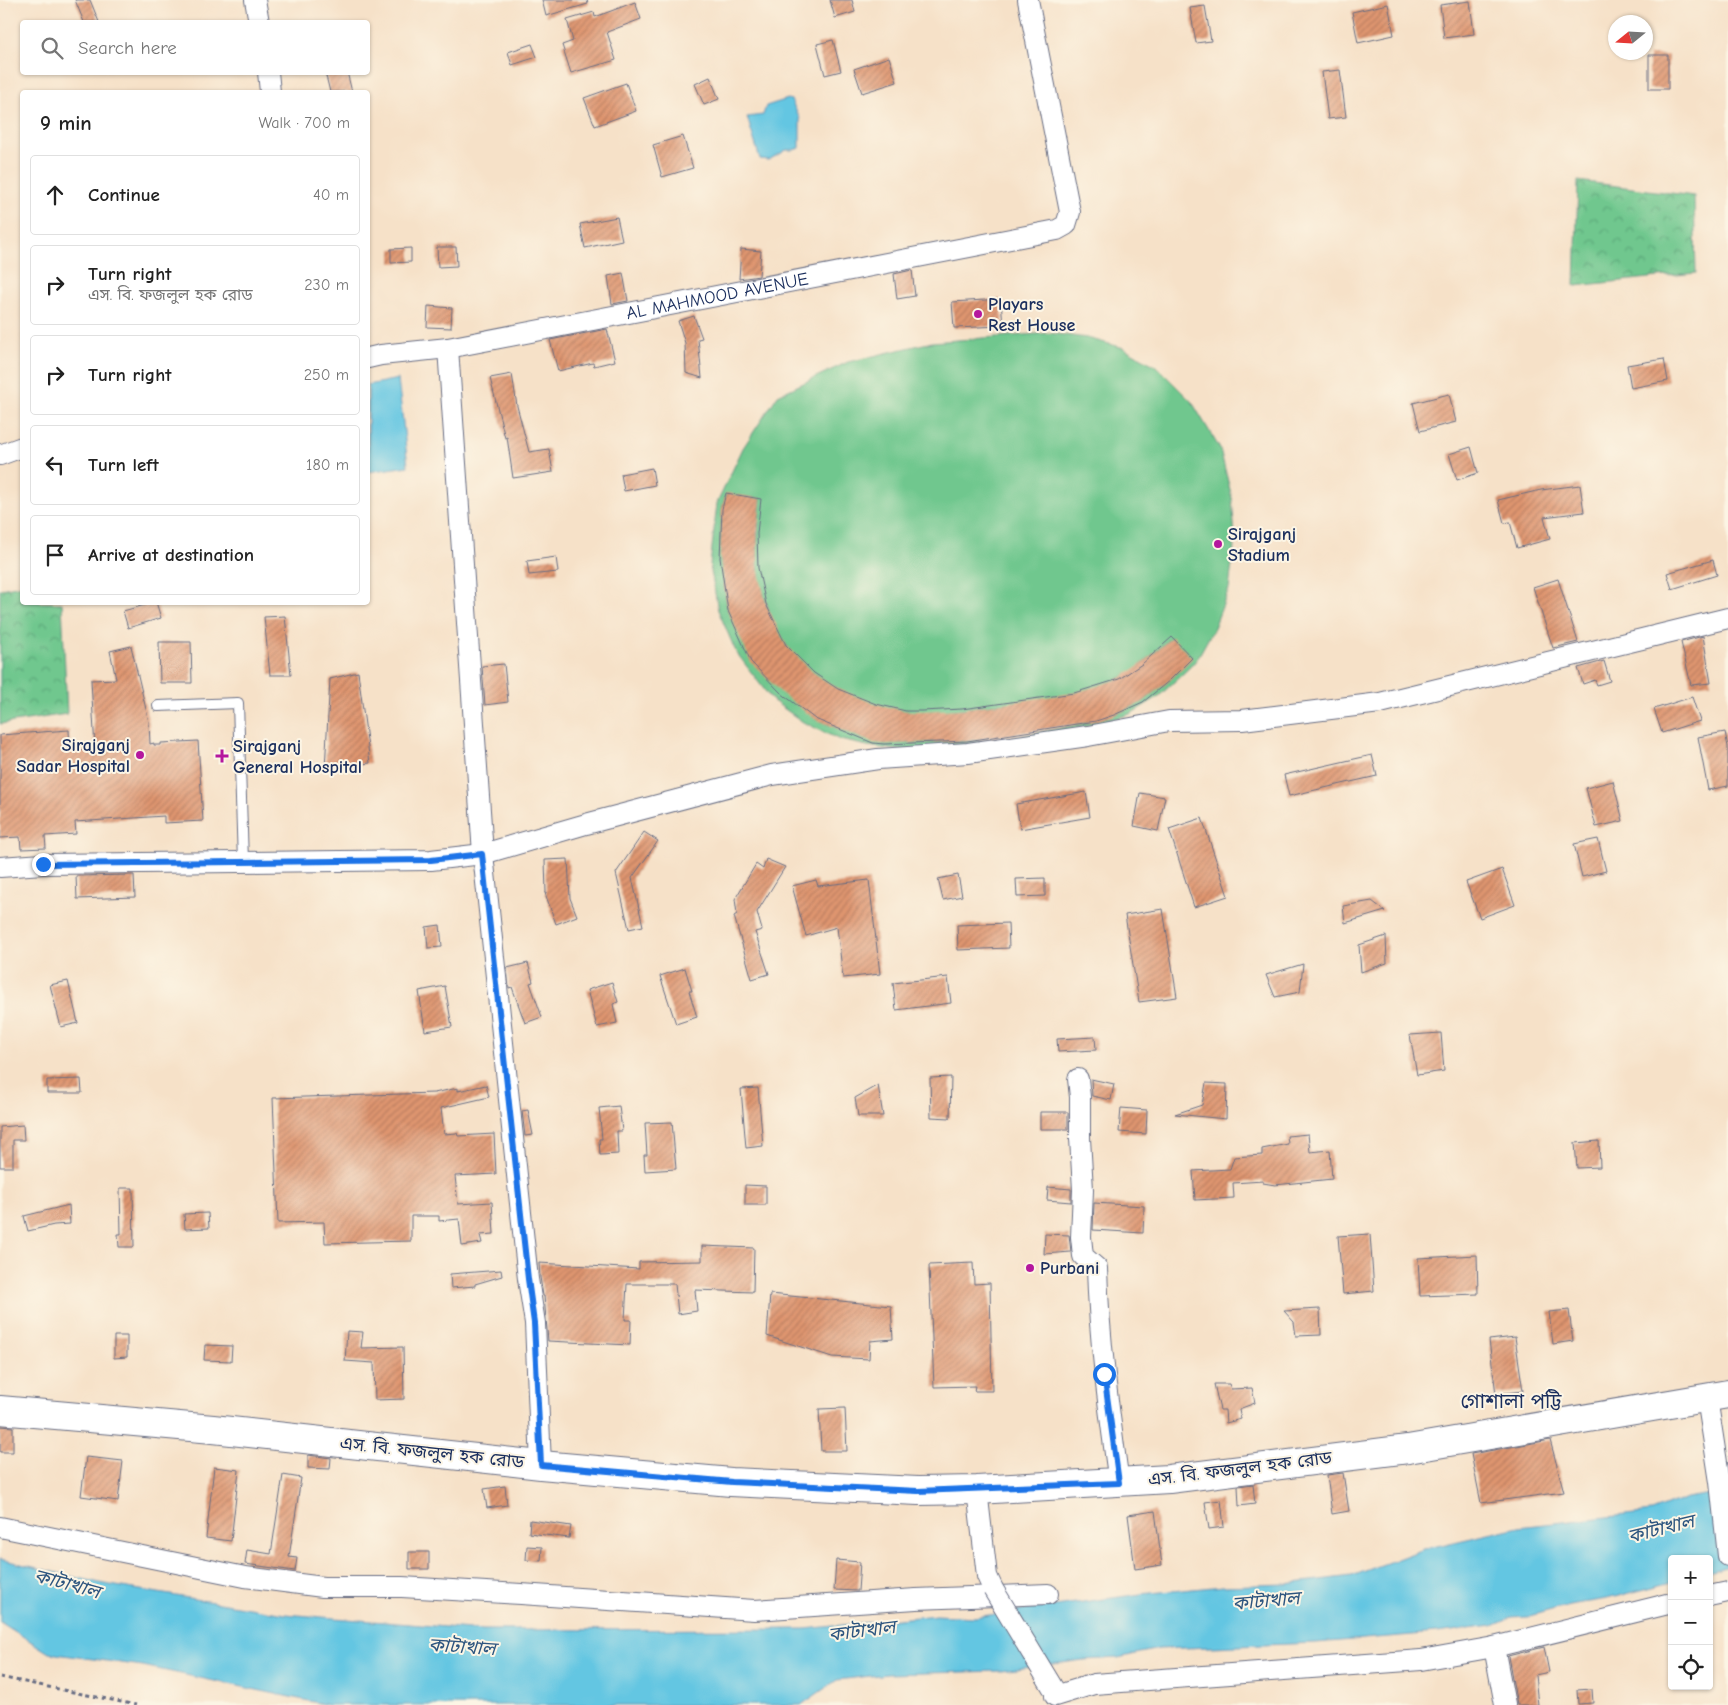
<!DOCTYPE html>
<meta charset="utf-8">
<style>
:root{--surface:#fff;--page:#f2f2f2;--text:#222;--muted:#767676;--line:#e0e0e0}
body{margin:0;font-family:"Comic Neue","Noto Sans Bengali",sans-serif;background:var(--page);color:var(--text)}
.controls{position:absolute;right:15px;bottom:15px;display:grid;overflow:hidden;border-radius:5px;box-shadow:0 1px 4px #0004}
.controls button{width:45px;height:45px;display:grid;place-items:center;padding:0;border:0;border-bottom:1px solid var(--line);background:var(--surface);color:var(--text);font:25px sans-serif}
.compass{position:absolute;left:1608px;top:15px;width:45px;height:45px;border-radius:50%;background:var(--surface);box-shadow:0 1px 4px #0004;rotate:252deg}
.stop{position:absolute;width:15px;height:15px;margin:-11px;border:4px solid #1a73e8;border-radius:50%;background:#fff}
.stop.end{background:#1a73e8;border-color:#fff;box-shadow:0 1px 5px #0008}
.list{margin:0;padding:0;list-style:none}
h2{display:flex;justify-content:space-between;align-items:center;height:65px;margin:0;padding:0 20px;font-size:21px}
h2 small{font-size:16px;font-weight:400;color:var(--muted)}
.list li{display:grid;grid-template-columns:32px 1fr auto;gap:15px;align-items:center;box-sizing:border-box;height:80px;margin:0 10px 10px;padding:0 10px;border:1px solid var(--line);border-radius:5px}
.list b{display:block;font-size:19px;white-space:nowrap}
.list p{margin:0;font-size:16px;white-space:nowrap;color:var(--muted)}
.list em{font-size:16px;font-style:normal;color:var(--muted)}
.icon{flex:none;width:28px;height:28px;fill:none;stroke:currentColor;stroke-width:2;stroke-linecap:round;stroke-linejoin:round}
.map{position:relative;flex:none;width:1728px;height:1705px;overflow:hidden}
.search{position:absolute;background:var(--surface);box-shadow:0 1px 4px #0004;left:20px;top:20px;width:350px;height:55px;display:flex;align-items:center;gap:12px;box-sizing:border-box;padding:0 18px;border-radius:5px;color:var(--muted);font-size:19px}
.panel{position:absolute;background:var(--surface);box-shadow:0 1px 4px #0004;left:20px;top:90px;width:350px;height:515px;border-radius:5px}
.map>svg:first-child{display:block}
</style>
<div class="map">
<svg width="1728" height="1705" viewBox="0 0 1728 1705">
<defs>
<pattern id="park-crowns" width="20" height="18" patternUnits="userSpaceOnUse" patternTransform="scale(1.25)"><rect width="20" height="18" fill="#6fc78e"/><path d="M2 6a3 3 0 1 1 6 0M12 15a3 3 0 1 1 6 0" fill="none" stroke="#5aa277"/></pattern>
<pattern id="building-hatch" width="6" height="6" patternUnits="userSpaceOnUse" patternTransform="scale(1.25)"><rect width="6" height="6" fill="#df956f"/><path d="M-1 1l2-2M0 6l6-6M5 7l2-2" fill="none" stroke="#b47a5e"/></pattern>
</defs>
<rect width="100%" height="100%" fill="#fcf5e5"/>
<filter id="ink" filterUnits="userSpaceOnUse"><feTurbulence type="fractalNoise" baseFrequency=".02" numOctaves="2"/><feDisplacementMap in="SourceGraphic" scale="10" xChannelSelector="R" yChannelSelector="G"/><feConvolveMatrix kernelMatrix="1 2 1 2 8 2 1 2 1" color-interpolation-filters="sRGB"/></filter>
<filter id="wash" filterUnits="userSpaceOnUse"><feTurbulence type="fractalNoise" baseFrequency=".0096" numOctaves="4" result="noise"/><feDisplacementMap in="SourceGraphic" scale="20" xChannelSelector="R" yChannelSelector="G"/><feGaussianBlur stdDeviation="1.12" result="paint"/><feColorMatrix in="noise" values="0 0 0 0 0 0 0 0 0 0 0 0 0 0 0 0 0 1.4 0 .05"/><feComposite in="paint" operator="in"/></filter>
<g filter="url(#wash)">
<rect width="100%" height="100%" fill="#f6e1c8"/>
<path fill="url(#park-crowns)" stroke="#457b76" d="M1578 181 1694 196 1696 273 1575 286Z
M22 585V602L62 603 67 714 0 724V589Z"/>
<path fill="#6fc78e" stroke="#457b76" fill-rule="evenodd" d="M1049 333 1087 338 1124 348 1156 366 1192 402 1220 449 1232 498 1235 537 1229 589 1213 630 1197 659 1190 667 1158 697 1130 714 1101 723 1028 739 905 751 868 746 840 740 803 722 772 700 736 652 718 610 710 565 717 503 743 448 778 395 848 362 932 342ZM726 494 761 499C759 522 756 544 758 567 760 589 773 627 786 645 813 681 861 706 906 711 935 714 967 708 996 704 1037 700 1081 696 1118 679 1138 671 1155 652 1171 637L1192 658 1170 680 1143 702 1114 715 1096 721 1004 740 884 744 864 739 815 719 728 611 720 558 722 509Z"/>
<path fill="#64c6e2" stroke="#407aa0" d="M788 99 791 100 800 119V148L793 150H786C780 155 774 156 769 160L760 159 747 117 763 115 766 106Z
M398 379 408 466 368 472V385Z
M1728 1491V1566L1709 1572V1559H1672V1582L1607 1599 1569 1605 1526 1617 1511 1618 1493 1626 1436 1633 1316 1643 1158 1649 1118 1658 1083 1660 1001 1671 887 1674 837 1680 801 1705H328L143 1666 49 1653 0 1622V1559L104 1584 285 1614 483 1630 805 1629 936 1615 975 1617 1141 1594 1223 1586 1286 1584 1352 1576 1424 1549 1519 1527 1652 1512 1687 1498Z"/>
<g id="blocks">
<path fill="url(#building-hatch)" d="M75 0H90L99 22H84Z
M542 0H587L588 4 546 16Z
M830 0H852L855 12 835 18Z
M1470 1 1474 34 1444 38 1440 5Z
M635 2 641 19 607 32 616 60 571 73 562 45 573 41 567 20 594 12 595 17Z
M1388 4 1394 35 1358 43 1352 12Z
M1205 6 1211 41 1196 43 1190 8Z
M833 40 841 71 825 75 817 44Z
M532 44 537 57 512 65 508 52Z
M1649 55H1668V89H1649Z
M889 57 897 82 862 93 854 69Z
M1340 70 1346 117 1328 119 1322 72Z
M325 72H347L352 92H330Z
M710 77 719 99 704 105 695 84Z
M626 83 636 111 595 126 584 98Z
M683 136 693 168 662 177 653 145Z
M617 217 622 240 585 248 580 224Z
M437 247H456L457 266 438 267Z
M411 248V262L391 263V249Z
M741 249 761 251 759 276 739 279Z
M912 270 915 296 897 299 894 274Z
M623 273 628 301 612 304 608 276Z
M1001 299 1003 326 954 328 952 302Z
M428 306 452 308 451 328 427 327Z
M694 316 702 338 698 339 702 378 686 373 685 343 678 321Z
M607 329 615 361 594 366 593 363 558 371 550 340Z
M1664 359 1668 381 1631 388 1627 365Z
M512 374 517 406 529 452 549 449 553 472 513 478 507 437 505 438 490 378Z
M1449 394 1456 422 1420 431 1413 403Z
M1471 447 1478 473 1457 480 1449 454Z
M652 468 655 485 624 491 621 474Z
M1580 485 1584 512 1544 517 1550 539 1517 548 1510 522 1504 523 1498 500 1541 490Z
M726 493 761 499 757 533 758 568 766 604 786 645 814 673 838 689 876 704 906 711H922L962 709 1074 693 1119 679 1142 664 1172 637 1192 658 1170 680 1143 702 1114 715 1096 721 967 741 884 744 873 743 815 719 781 693 751 662 728 611 720 558 722 509Z
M556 557 558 572 529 575 527 561Z
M1713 560 1717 575 1672 589 1667 573Z
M1558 579 1578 642 1553 648 1533 587Z
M156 602 161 618 128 628 123 611Z
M285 616 291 675H270L264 617Z
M1703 636 1711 683 1691 685 1681 642Z
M159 642H191L192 683H160Z
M131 646 149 722 150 744 154 743V745H161V743L198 741 203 821 164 823V816L75 822 76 834 45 836 46 848 21 849 20 837 0 838V735L69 730 70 750 95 749 91 680 116 679 110 651Z
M1604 661 1610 681 1597 685 1595 680 1583 684 1578 668Z
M504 664 508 702 485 705 482 666Z
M358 672 370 763 325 769 330 679Z
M1692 697 1700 721 1662 733 1654 709Z
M1725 732 1728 747V786L1708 790 1698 737Z
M1372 755 1377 776 1289 796 1284 775Z
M1613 781 1623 821 1596 827 1586 788Z
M1086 792 1090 817 1020 829 1016 804Z
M1140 793 1165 797 1158 831 1134 826Z
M1202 818 1228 896 1194 907 1169 829Z
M644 832 658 841 632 878 643 926 629 929 616 873Z
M1598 839 1606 871 1582 877 1574 844Z
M568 859 570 898 577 916 556 924 545 893H546L545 860Z
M766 859 785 867 757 912 762 930 755 932 769 974 752 979 734 916 737 914 735 899 756 864 763 869Z
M1502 869 1515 905 1480 918 1466 882Z
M134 875 135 897 77 899 76 876Z
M958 875 962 896 943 900 938 879Z
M1045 878V896L1017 897 1016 879Z
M816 880 818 886 869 880 880 974 843 978 837 927 806 936 792 886Z
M1372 901 1385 911 1345 923 1343 906Z
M1163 909 1177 997 1139 1002 1125 915Z
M1008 923 1009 948 958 950 957 925Z
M440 925 442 947 428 948 426 927Z
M1386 936 1387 963 1361 972 1359 945Z
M528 963 533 982 530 983 542 1017 525 1023 512 987 509 988 507 968Z
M1303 964 1300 992 1275 997 1266 975Z
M685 968 692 991H689L697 1017 676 1024 660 976Z
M948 977 951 1003 896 1010 893 983Z
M68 981 78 1023 61 1027 50 985Z
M612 982 618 1002 613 1004 617 1023 597 1027 587 990Z
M445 986 452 1027 425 1031 419 991Z
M1441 1033 1444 1071 1417 1075 1410 1035Z
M1095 1037 1096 1050 1058 1052 1057 1039Z
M951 1077 950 1118 931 1117 930 1078Z
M81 1079 82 1093H47V1080Z
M1091 1079 1114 1084 1111 1100 1092 1096Z
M1206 1083 1227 1084 1226 1119 1175 1114 1202 1105Z
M486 1085 489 1097 441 1108 444 1134 457 1133 458 1136 494 1134 496 1174 455 1176 458 1204 492 1202 494 1234 480 1235 482 1243 462 1246 459 1219 439 1221V1216H411V1241L325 1243 324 1222 278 1223 273 1098 434 1093 458 1088V1091Z
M878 1085 883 1116H858L855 1098Z
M758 1088 763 1146 746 1148 741 1089Z
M619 1106 622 1131H617L618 1154 600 1155 599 1139H602L599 1108Z
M1121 1108 1147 1110 1146 1134 1119 1132Z
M528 1110 533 1135 525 1136 522 1111Z
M1040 1112H1068V1129H1040Z
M672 1122 676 1169 645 1171 644 1155H647L645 1123Z
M23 1125 24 1140H13V1167H0V1127Z
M1308 1134 1310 1152 1330 1150 1332 1179 1275 1185 1263 1183V1181L1233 1183 1234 1198 1195 1200 1193 1171 1230 1169 1234 1157 1262 1155V1149L1288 1144 1287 1136Z
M1599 1141 1600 1167 1577 1168 1575 1143Z
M745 1185 766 1186V1205H745Z
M1048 1187 1071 1189V1202L1047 1200Z
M120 1188H133L134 1247H119L118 1234H121Z
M1094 1203 1144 1206 1143 1233 1093 1230Z
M69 1205 70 1224 54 1225 28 1231 24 1216Z
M208 1213 209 1228 185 1229 184 1214Z
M1045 1234 1069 1235 1071 1252 1044 1254Z
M1370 1234 1374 1291 1343 1294 1338 1236Z
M702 1246 754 1248 753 1292 695 1290 697 1311 678 1314 675 1284H627L625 1320H631L630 1345 548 1341 544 1296H543L540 1277 539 1263 639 1269V1262L702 1261Z
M1477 1255 1478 1294 1420 1296 1418 1258Z
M973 1263 974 1284 990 1283 992 1391H974L975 1386 934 1387 929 1265Z
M501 1270 502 1276 475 1284V1286L451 1288 450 1274Z
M770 1294 891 1306 893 1339 870 1341 869 1359 832 1357 767 1336Z
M1320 1309 1321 1335 1296 1336 1294 1322 1284 1311Z
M1569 1310 1573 1341 1553 1344 1549 1312Z
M347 1331 363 1332 361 1348 403 1347 404 1399 375 1400 374 1363 345 1361Z
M114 1336H127V1357L114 1358Z
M1515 1337 1523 1391 1496 1394 1489 1340Z
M205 1345 232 1346 231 1361 204 1360Z
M1214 1384H1229L1231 1389 1252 1388 1255 1403 1239 1409 1241 1419 1226 1423 1225 1410H1220Z
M845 1408 847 1451H821L819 1409Z
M0 1426 13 1427V1452H0Z
M1550 1440 1564 1492 1481 1503 1471 1454Z
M308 1455 331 1458 330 1469 308 1468Z
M86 1457 123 1461 118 1501 81 1496Z
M214 1467 239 1470 231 1541 206 1538Z
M1343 1473 1349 1511 1332 1514 1327 1475Z
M283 1475 301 1478 289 1557 297 1558 295 1571 245 1564 247 1550 271 1554Z
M1253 1484 1255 1504 1239 1506 1238 1486Z
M505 1486 507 1505 487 1508 484 1489Z
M1221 1500 1224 1527 1209 1529 1205 1502Z
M1155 1511 1162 1565 1135 1569 1128 1515Z
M530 1520 571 1526 569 1538 529 1533Z
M527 1546 542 1547 541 1561 526 1560Z
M409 1552H429V1569H409Z
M836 1560 860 1562 858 1591 834 1590Z
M1544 1647 1549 1672 1535 1675 1538 1705H1517L1508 1656Z
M1592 1689 1593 1703 1578 1704 1577 1690Z"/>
</g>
</g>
<g filter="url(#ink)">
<use href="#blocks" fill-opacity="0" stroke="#686d83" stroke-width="1"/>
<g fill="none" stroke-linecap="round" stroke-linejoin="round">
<g stroke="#686d83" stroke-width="12">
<path id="lane" d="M158 706 238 703 243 862"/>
</g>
<g stroke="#686d83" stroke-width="22">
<g id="street">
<path d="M255 0 259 22"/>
<path d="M268 72 270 92"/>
<path d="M448 348 483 854 528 1279 535 1323 541 1465"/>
<path id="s1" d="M368 358 381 355 448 348 1057 230 1066 225 1070 212 1028 0"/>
<path d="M0 455 22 447"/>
<path d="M0 867 43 864 431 860 483 854 586 824 772 775 878 759 968 753 1088 736 1169 721 1242 720 1380 703 1728 618"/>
<path d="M1078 1079 1080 1097V1138L1083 1190 1081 1237 1083 1256 1097 1268C1099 1340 1109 1411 1119 1483"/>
<path d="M1707 1398 1720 1482 1728 1556"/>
<path d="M977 1490 987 1576 993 1589"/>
<path d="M0 1527 245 1577 323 1587H402L521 1594 754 1610 916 1599 1048 1594"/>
<path d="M1709 1596 1728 1592"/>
<path d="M1494 1647 1505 1705"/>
<path d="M1055 1696 1094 1684 1421 1660 1494 1647 1672 1603"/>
</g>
</g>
<g stroke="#686d83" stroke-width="30">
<path id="secondary" d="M0 1410 213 1429 541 1465 731 1482 918 1491 977 1490 1169 1479 1408 1449 1728 1394"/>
</g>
<path stroke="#686d83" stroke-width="3" stroke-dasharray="4 4" stroke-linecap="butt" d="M0 1677 136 1705"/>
<use href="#lane" stroke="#fff" stroke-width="10"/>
<use href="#street" stroke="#fff" stroke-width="20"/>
<use href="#secondary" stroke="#fff" stroke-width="28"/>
<g stroke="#686d83" stroke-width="22" stroke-linecap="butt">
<path id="street-bridge" d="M993 1589 1053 1688"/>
</g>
<use href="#street-bridge" stroke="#fff" stroke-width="20"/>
</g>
</g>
<g fill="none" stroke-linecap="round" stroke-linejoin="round" filter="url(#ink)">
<path stroke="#1a73e8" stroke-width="6" d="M43 864 431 860 482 854 528 1279 534 1323 541 1465 732 1482 918 1491 1119 1483 1104 1374"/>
</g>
<g fill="#b5179e" stroke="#fcf5e5" stroke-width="2">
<circle cx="978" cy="314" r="5"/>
<circle cx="1218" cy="544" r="5"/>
<circle cx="140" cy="755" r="5"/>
<path d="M219.5 748.5h5v5h5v5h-5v5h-5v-5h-5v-5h5z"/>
<circle cx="1030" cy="1268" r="5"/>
</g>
<g text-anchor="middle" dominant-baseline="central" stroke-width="4" stroke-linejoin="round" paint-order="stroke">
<g font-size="18" fill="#1b2f5e" stroke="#fcf5e5">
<text stroke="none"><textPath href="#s1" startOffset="355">AL MAHMOOD AVENUE</textPath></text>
<text transform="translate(432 1453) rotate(6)">এস. বি. ফজলুল হক রোড</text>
<text transform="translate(1240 1469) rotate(-7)">এস. বি. ফজলুল হক রোড</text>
</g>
<g font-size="18" font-weight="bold" fill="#1b2f5e" stroke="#fcf5e5" text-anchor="start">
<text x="988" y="304">Playars<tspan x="988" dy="21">Rest House</tspan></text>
<text x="1228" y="534">Sirajganj<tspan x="1228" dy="21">Stadium</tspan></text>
<text x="130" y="745" text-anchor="end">Sirajganj<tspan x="130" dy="21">Sadar Hospital</tspan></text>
<text x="233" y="746">Sirajganj<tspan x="233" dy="21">General Hospital</tspan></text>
<text x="1040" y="1268">Purbani</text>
</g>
<g font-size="19" font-style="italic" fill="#2d557f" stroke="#fcf5e5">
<text transform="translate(1661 1529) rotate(-14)">কাটাখাল</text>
<text transform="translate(67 1584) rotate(15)">কাটাখাল</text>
<text transform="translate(1266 1601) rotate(-5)">কাটাখাল</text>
<text transform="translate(862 1631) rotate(-7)">কাটাখাল</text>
<text transform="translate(462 1647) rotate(4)">কাটাখাল</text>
</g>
<g font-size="20" fill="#1b2f5e" stroke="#fcf5e5">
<text x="1511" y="1401">গোশালা পট্টি</text>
</g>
</g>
</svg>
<div class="controls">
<button>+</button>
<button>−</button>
<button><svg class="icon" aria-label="locate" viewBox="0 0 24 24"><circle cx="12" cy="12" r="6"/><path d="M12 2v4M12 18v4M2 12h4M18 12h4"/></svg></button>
</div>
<svg class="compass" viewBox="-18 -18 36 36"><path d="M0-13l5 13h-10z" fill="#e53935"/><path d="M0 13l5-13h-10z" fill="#767676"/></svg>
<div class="stop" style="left:1104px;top:1374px"></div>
<div class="stop end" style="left:43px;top:864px"></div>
<div class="search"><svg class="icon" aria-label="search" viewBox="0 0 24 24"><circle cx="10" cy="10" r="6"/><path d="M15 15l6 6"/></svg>Search here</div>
<section class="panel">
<h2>9 min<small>Walk · 700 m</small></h2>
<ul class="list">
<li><svg class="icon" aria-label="ahead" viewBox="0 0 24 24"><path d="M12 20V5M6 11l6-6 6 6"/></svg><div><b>Continue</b></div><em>40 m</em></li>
<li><svg class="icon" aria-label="right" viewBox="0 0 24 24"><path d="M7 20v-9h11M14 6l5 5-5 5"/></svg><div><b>Turn right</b><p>এস. বি. ফজলুল হক রোড</p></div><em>230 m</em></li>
<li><svg class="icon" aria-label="right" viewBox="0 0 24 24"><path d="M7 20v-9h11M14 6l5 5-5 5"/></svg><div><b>Turn right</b></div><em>250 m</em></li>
<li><svg class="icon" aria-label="left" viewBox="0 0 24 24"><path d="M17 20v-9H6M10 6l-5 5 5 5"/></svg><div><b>Turn left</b></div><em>180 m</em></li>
<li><svg class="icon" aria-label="arrive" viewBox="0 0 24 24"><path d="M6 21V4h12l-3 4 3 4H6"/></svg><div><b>Arrive at destination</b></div></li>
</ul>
</section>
</div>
